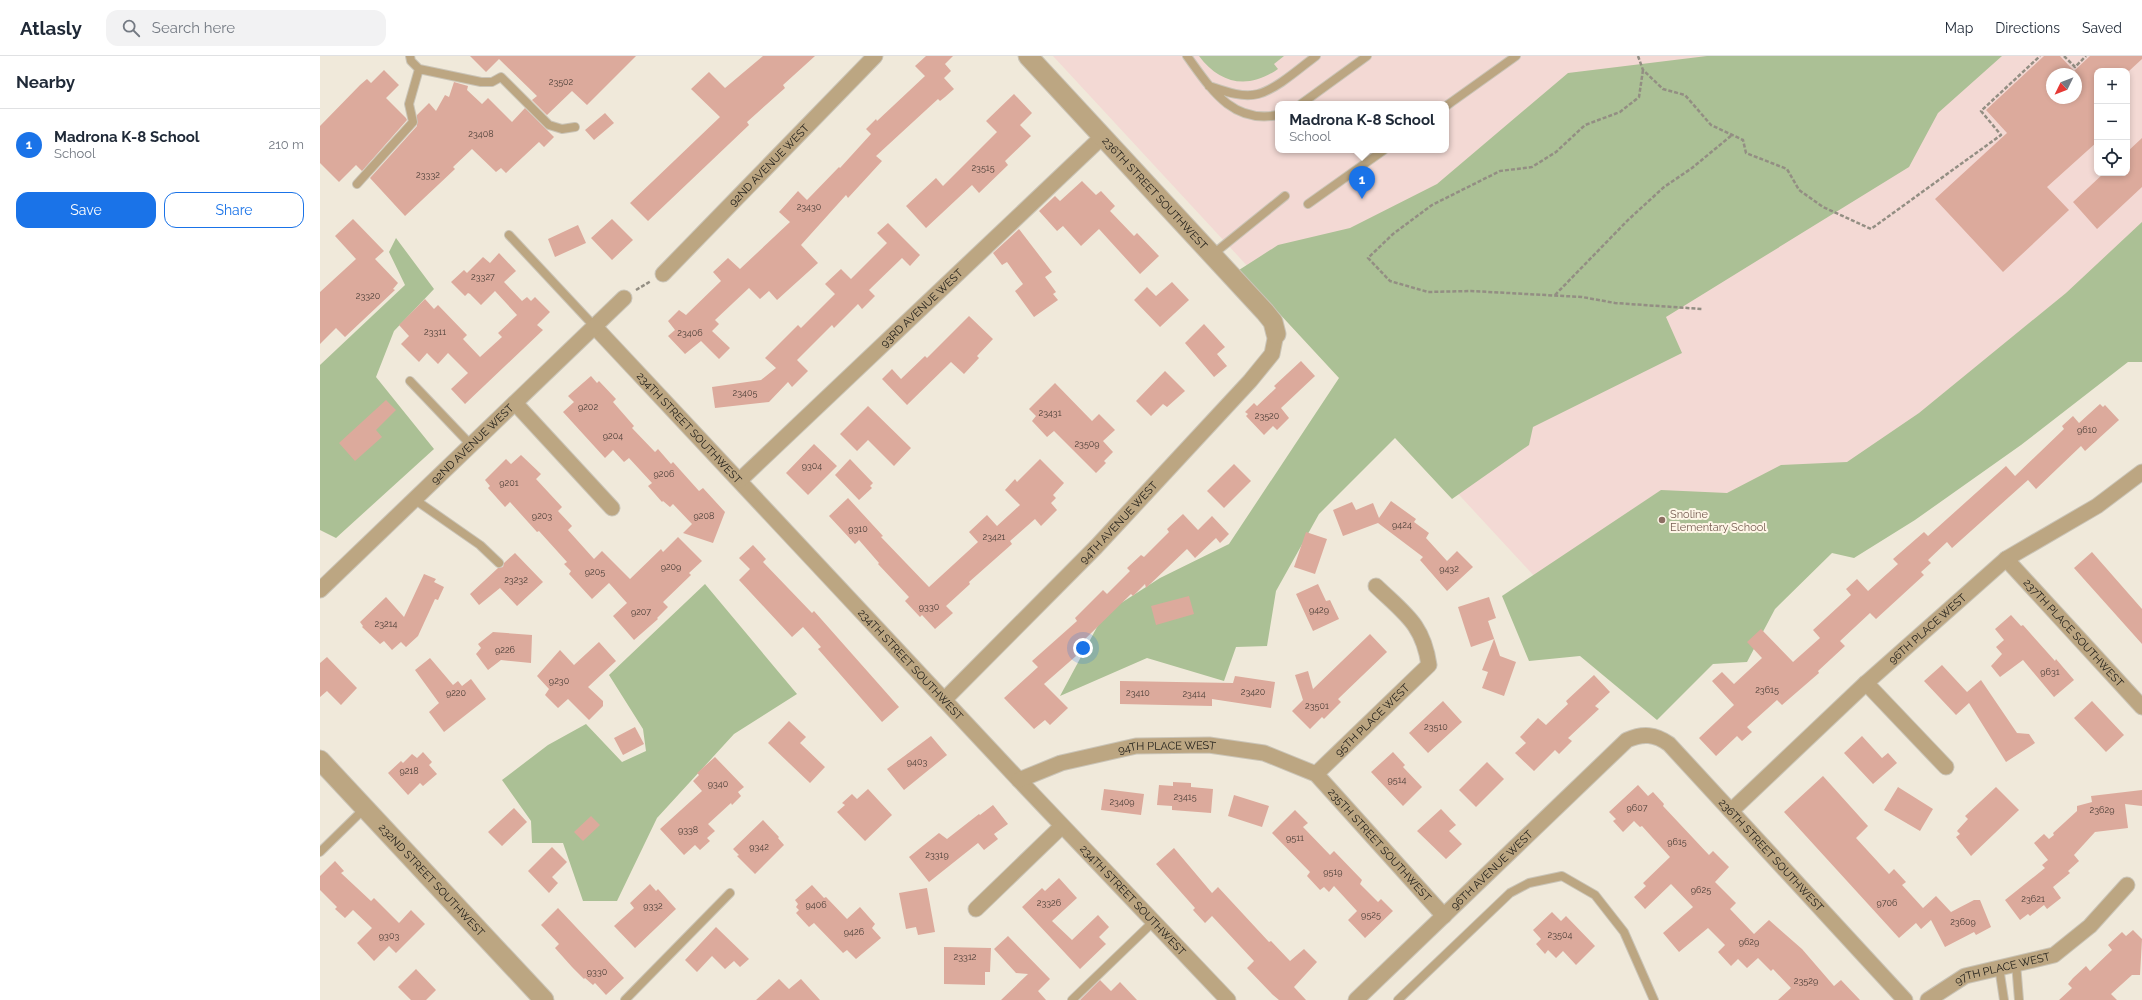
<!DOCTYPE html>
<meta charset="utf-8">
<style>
:root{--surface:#fff;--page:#f2f2f3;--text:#1f2937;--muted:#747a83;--line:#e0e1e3;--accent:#1a73e8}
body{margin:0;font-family:Raleway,sans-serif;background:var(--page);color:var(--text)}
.controls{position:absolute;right:12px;top:12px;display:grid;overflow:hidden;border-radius:8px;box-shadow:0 2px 6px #0003}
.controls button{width:36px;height:36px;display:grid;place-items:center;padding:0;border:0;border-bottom:1px solid var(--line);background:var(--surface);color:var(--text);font:20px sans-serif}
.compass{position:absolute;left:1726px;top:12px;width:36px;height:36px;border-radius:50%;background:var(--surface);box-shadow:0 2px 6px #0003;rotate:227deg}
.you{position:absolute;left:763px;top:592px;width:14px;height:14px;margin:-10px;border:3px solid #fff;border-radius:50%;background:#1a73e8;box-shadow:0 0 0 6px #1a73e833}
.badge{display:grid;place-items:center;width:26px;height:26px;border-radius:50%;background:var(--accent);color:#fff;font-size:13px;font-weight:700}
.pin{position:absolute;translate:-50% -33px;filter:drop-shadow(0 1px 2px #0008)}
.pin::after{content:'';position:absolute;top:21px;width:14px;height:12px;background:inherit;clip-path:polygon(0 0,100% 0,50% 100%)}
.popup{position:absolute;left:955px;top:45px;width:174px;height:52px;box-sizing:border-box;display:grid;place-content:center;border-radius:8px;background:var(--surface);filter:drop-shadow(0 1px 3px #0005);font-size:13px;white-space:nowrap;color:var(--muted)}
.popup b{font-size:15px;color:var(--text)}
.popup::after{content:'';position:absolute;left:50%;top:100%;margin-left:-8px;border:8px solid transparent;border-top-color:var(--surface)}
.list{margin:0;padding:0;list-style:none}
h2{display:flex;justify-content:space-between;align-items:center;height:52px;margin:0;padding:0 16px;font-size:17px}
h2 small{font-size:13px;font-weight:400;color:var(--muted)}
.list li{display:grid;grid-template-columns:26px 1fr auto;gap:12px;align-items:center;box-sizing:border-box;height:72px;padding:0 16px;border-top:1px solid var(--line)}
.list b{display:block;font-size:15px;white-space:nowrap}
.list p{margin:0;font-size:13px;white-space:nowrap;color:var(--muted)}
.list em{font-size:13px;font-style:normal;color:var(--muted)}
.actions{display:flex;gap:8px;padding:12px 16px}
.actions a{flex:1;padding:9px 0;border:1px solid var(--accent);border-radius:12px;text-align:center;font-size:14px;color:var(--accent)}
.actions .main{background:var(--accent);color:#fff}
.icon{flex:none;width:22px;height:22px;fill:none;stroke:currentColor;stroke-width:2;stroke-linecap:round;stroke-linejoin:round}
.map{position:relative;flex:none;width:1822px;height:944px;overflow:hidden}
header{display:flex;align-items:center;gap:24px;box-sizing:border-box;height:56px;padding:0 20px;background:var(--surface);border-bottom:1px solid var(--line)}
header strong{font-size:19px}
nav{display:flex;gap:22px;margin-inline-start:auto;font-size:14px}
.search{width:280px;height:36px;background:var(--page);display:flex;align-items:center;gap:10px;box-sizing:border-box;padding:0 14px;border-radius:12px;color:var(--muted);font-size:15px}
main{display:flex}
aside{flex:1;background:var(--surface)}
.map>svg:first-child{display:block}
</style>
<header>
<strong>Atlasly</strong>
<div class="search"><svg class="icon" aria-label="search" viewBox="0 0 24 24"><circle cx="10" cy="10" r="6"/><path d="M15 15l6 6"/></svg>Search here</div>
<nav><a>Map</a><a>Directions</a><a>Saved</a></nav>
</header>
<main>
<aside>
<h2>Nearby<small></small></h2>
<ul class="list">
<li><span class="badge">1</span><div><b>Madrona K-8 School</b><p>School</p></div><em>210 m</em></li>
</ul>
<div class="actions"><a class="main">Save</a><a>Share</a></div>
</aside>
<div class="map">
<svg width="1822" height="944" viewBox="0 0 1822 944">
<rect width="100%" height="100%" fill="#f0e9da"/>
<path fill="#f3d9d4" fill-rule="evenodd" d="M733 0H1822V190L1327 642ZM1777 15H1807V117H1777ZM1732 18H1756V42H1732ZM958 48H1126V94H958Z"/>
<path fill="#afc39a" d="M879 0H964L954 8 958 13C928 34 900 28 879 0Z"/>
<path fill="#abc095" d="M1387 0H1682L1618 57 1589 111 1346 261 1362 297 1213 371 1209 389 1132 443 1075 382 999 458 956 535 947 590 916 591 904 625 827 602 740 640 784 558 840 522 909 488 1019 322 919 214 958 189 1030 172 1117 128 1248 17Z
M1822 166V306H1808L1701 389 1595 464 1534 502 1512 497 1455 553 1427 606 1393 608 1337 664 1260 600 1209 605 1182 540 1341 434 1407 437 1461 409 1527 406 1599 357 1746 237Z
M76 182 114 233 74 275 56 321 114 393 16 482 0 474V309L85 229 69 196Z
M385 528 477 638 414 678 337 762 297 845H263L243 787H212L211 765 182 724 228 689 266 668 302 706 326 695 323 673 289 619Z"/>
<path fill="#dcaa9c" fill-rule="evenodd" d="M150 0H316L267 49 252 35 227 59 212 44 217 40 179 3 166 16Z
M443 0H495L463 29 465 32 427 66 429 69 328 165 310 147 400 61 371 33 389 16 405 32Z
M606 0H633L625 8 631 15 624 22 634 33 625 41 620 45 618 43 556 100 562 105 528 142 526 139 481 189 498 207 457 244 449 235 440 243 429 232 395 264 399 268 392 275 410 292 399 303 381 285 365 298 348 280 355 274 348 265 359 254 366 259 401 225 393 216 408 202 420 213 470 166 459 156 478 135 487 144 519 111 520 112 551 78 546 73 556 63 557 65 605 20 595 10Z
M1724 0H1740L1754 15 1770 0H1822V3L1809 15H1777V86L1727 131 1749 154 1683 216 1615 143 1687 77 1666 54ZM1732 18H1756V42H1732Z
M64 14 79 29 66 42 86 62 87 64 42 115 36 109 19 126 0 107V70L40 29 47 23 51 27Z
M134 26 148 30 147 34 162 48 168 42 192 66 205 52 234 81 224 91 219 86 186 117 181 112 176 116 152 93 133 111 135 113 85 160 50 122 97 70V59L109 47 116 55 125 39 129 41Z
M694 38 712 57 700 69 711 80 685 105 688 109 659 137 652 129 606 172 586 150 616 122 623 130 677 76 666 65Z
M285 57 294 67 274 84 265 74Z
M1822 82V131L1777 173 1753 146 1784 117H1807V96Z
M762 125 776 139 781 135 795 150 790 155 814 180 817 177 839 200 820 218 779 173 761 190 743 170 737 175 719 155 735 140 740 145Z
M33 163 64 195 55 203 78 227 73 233 75 234 25 281 16 272 0 288V236L36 203 15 180Z
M292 163 313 184 292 204 271 182Z
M568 167 600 199 590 210 582 202 549 234 555 240 542 253 538 248 514 272 512 269 477 304 488 315 472 331 468 326 449 346 395 352 392 331 441 324 456 312 445 302 478 269 481 272 515 238 505 228 521 213 531 223 567 187 557 177Z
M258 169 266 187 235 201 228 183Z
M699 173 732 216 725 221 736 236 733 238 738 244 714 261 695 235 703 228 687 206 682 209 673 197Z
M179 197 196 215 184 226 202 245 207 241 211 245 215 241 230 256 217 269 223 274 145 348 131 333 148 317 128 297 118 308 107 297 99 306 81 288 89 280 79 269 105 243 114 253 118 249 147 279 143 283 160 301 182 281 178 277 197 259 175 235 161 249 150 238 148 237 145 240 131 226 144 214 147 217 163 201 170 207Z
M852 226 869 244 840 271 814 244 827 231 836 240Z
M649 260 673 283 657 300 659 302 644 318 631 306 587 349 562 323 572 313 581 323 605 300 607 302Z
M884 268 905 291 897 298 907 310 894 321 865 287Z
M981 305 995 320 961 352 969 362 957 374 953 370 944 379 926 360 928 358 925 356 934 347 937 350 956 332 954 330Z
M845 315 865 335 847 351 843 348 831 360 816 345Z
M271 320 277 327 279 325 296 343 293 346 314 370 312 372 335 396 338 393 351 408 353 406 379 435 383 432 405 456 393 487 363 477 372 468 353 448 350 451 343 445 342 446 328 430 332 427 309 402 304 406 293 394 285 402 243 356 254 346 248 340Z
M735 327 772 365 779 358 795 374 783 385 793 396 784 405 786 407 776 417 734 375 727 381 712 365 716 360 709 353Z
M66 344 76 354 56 374 62 381 35 405 19 387Z
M1780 348 1783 351 1785 349 1799 364 1765 395 1761 390 1716 433 1708 424 1632 492 1627 486 1608 504 1611 507 1601 516 1604 519 1556 563 1550 557 1520 585 1525 590 1498 615 1499 617 1462 649 1457 644 1427 671 1432 676 1422 685 1417 680 1396 700 1379 682 1414 649 1392 625 1402 616 1414 628 1442 602 1427 586 1441 573 1473 606 1500 582 1493 574 1531 539 1526 533 1537 523 1548 535 1578 508 1573 503 1604 476 1608 480 1686 410 1695 420 1744 373 1742 370 1753 360 1759 367Z
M548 350 591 392 574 410 548 384 537 395 520 378Z
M494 388 517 410 488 439 466 417Z
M201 399 221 418 216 423 242 451 238 455 252 470 248 474 274 503 282 495 310 523 341 493 343 496 358 481 382 505 369 517 371 519 343 546 348 551 337 562 338 563 314 584 293 560 307 547 289 527 272 543 249 518 251 515 244 508 247 506 219 475 217 476 190 446 185 451 168 432 170 430 165 424 186 403 191 408Z
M530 403 553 427 550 430 552 432 539 444 515 419Z
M720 403 744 427 733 439 736 442 731 447 737 454 721 470 715 463 690 485 692 488 649 526 650 528 626 550 633 557 615 573 602 559 600 561 585 545 589 541 558 508 559 507 539 484 535 488 509 460 528 442 563 480 561 481 609 531 658 486 649 476 667 459 677 470 700 449 685 434 695 423 697 426Z
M914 408 931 425 904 452 887 435Z
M1071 445 1096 463 1094 466 1109 477 1106 482 1127 505 1137 495 1153 511 1127 535 1100 504 1103 501 1058 467 1023 480 1013 454 1032 446 1036 454 1053 447 1059 462Z
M863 458 878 474 892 460 909 478 900 487 896 482 875 502 867 493 826 532 825 528 813 540 811 538 761 587 763 589 754 597 756 600 724 628 748 652 730 669 725 664 714 673 684 642 718 611 712 605 757 565 755 562 783 534 787 538 810 515 807 512 821 499 824 501 849 476 847 473Z
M986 476 1007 483 995 518 974 511Z
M433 489 446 503 443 506 492 557 494 555 579 651 562 666 498 593 501 591 483 571 472 581 419 524 430 513 419 502Z
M1772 496 1822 553V588L1754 512Z
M195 497 223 526 197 550 180 532 159 549 150 538 178 512 183 511 184 507Z
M104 518 116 523 114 526 124 531 118 544 115 543 98 580 86 591 81 586 72 594 64 585 60 588 42 571 43 570 40 566 66 541 84 561Z
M998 528 1006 545 1010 544 1019 563 993 575 976 538Z
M869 540 874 558 836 569 831 550Z
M1169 541 1176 562 1168 565 1180 600 1196 606 1184 640 1162 632 1168 616 1162 614 1174 583 1151 591 1138 551Z
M1691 559 1701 570 1703 569 1735 605 1736 603 1754 624 1734 641 1703 604 1680 621 1671 610 1682 598 1676 591 1684 584 1675 573Z
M173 576 212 579 211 607 181 604 168 614 156 598 161 592 158 588Z
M1050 578 1067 596 1018 643 1021 646 1004 663 1002 661 990 673 972 655 983 644 975 619 988 615 993 633Z
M279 586 296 605 268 631 283 645V650L269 664 248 643 238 652 225 639 229 633 217 620 240 594 254 609Z
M7 601 37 632 21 649 7 635 0 641V607Z
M110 602 133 629 138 625 142 630 151 623 166 643 124 676 109 656 119 647 95 614Z
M1622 609 1647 636 1661 624 1697 677 1709 678 1715 687 1686 706 1649 647 1636 659 1604 625Z
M1274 619 1290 636 1275 650 1279 653 1248 682 1252 685 1239 698 1235 694 1214 715 1195 697 1206 687 1200 681 1218 662 1226 669 1248 648 1246 645Z
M915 620 955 626 951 652 892 643V650L800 648V625L913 627Z
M1123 645 1142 666 1108 697 1089 677Z
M1772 645 1804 679 1786 696 1754 662Z
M469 665 486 681 480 687 505 711 490 727 448 687Z
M315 671 324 688 303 699 294 682Z
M611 680 627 699 584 734 567 713Z
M1542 680 1562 702 1568 697 1577 707 1553 728 1524 697Z
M103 696 112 706 109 709 117 718 103 730 100 727 88 739 68 717 81 705 83 707 92 698 97 702Z
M1073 696 1085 709 1083 711 1102 731 1083 750 1051 716Z
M395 701 424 731 418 736 421 740 412 749 411 747 388 768 395 775 387 782 390 785 380 794 375 789 364 799 340 773 382 735 373 725 379 719 377 717Z
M1167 706 1184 723 1156 751 1139 734Z
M1503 720 1548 770 1536 782 1569 818 1574 813 1586 826 1582 829 1603 852 1616 840 1631 856 1654 844H1660L1671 871 1656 879 1654 876 1625 891 1611 864 1601 873 1596 867 1579 882 1464 756Z
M853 726 871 727V731L893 733 891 757 852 754V750L837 749 839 729 853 730Z
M1318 729 1328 740 1333 736 1344 748 1343 750 1389 799 1393 795 1409 811 1395 826 1416 847 1410 853 1434 878 1449 864 1482 893 1514 930 1521 924 1540 944H1458L1471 932 1453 913 1451 915 1438 902 1427 912 1418 903 1411 910 1398 896 1405 889 1388 872 1359 896 1343 877 1373 851 1351 828 1325 853 1314 841 1326 830 1323 827 1350 801 1322 770 1320 771 1314 765 1303 776 1293 765 1296 763 1289 756Z
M1578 731 1613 753 1600 775 1564 754Z
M1676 731 1699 754 1651 800 1636 781 1640 778 1637 775 1648 763 1645 760Z
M548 733 572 759 545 785 517 756 525 749 522 747 532 738 537 743Z
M784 733 824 738 821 759 781 754Z
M1822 734V750L1805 748 1808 772 1775 776 1754 799 1759 805 1748 815 1750 817 1733 831 1741 842 1727 853 1724 849 1710 860 1708 858 1700 864 1685 844 1725 812 1722 809 1728 804 1714 787 1724 778 1729 783 1734 779 1733 777 1757 755V750L1772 746 1771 740Z
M914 739 949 750 942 771 908 760Z
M673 749 688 768 674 778 678 783 664 794 658 787 609 826 589 801 619 777 627 783 659 758 660 759Z
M194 752 207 766 182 790 168 776Z
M1121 753 1136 769 1129 775 1142 788 1126 803 1097 775Z
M975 754 988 767 983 771 1010 799 1014 795 1042 824 1040 828 1058 846 1061 843 1073 855 1045 882 1028 864 1037 855 1014 830 1009 836 1004 831 1000 834 987 820 990 816 952 777Z
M271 760 280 769 263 785 254 776Z
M443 764 459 781 458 782 464 789 435 818 417 800 419 799 413 793Z
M232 791 247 806 232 821 238 827 229 837 208 815Z
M854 792 892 837 898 831 949 886 951 885 970 905 984 893 997 906 974 931 986 944H959L953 939 927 912 934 905 892 860 885 867 873 854 875 852 836 808Z
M15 805 24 815 21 817 51 845 54 842 79 867 91 854 105 868 76 897 69 890 54 905 37 887 52 872 33 854 25 862 15 853 17 851 0 834V820Z
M739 822 757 842 732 865 752 884 778 859 789 871 779 881 786 888 760 913 702 851 722 832 725 835Z
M330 828 336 835 338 833 356 853 315 892 294 870 314 852 310 847Z
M492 829 504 842 506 841 527 863 540 851 555 868 552 872 561 882 536 903 527 894 523 897 494 867 489 871 476 857 479 854 476 851 478 848 475 844Z
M607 832 615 876 598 879 596 871 586 873 579 837Z
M238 852 304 922 286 939 275 927 273 929 265 922 264 923 252 911 235 892 239 888 221 869Z
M1232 856 1241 865 1246 860 1275 890 1256 909 1243 895 1236 902 1228 894 1225 898 1216 888 1221 883 1213 874Z
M396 871 429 903 420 911 414 905 405 913 392 900 377 916 365 904Z
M1813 874 1822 883 1820 919H1812L1791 938 1797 944H1739L1752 932 1748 928 1753 922 1766 910 1770 915 1792 894 1788 889 1802 876 1806 880Z
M688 880 730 923 718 935 726 944H681L708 918 696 917 674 893Z
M624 891 671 892 670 916H665V929L624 928Z
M96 913 116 934 106 944H91L78 931Z
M459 923 469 933 481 923 500 944H436Z
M780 924 791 935 800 926 817 944H760Z"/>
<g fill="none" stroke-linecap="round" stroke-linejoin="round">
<g stroke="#cac4b7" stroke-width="10">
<path id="service" d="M90 0 91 5 99 13 161 26H172L181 21 229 69 242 73 255 71
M867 0C891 33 912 68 958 59
M889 30C904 35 922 42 938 38 957 33 981 11 996 0
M981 48 1047 0
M1126 50 1196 0
M37 128 93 66 89 48 99 13
M988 148 1064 94
M189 179 275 271
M892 199 965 140
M90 325 151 389
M94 443 160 489 179 507
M0 796 45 752
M1696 907 1699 944
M1679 911 1684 944
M305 944 410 837
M752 944 833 866
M1078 944 1190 837 1209 827 1242 820 1275 839 1304 876 1334 944"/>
</g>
<g stroke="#cac4b7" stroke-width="17">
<g id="minor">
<path id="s1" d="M343 218 555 0"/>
<path id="s2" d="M275 271 699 724 908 944"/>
<path d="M195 347 292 452"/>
<path id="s3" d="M420 424 782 81"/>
<path id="s4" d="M1686 503 1822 651"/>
<path id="s5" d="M0 534 304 242"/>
<path d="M1546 627 1626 711"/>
<path id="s6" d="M624 644 776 491 930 325 952 298 956 278"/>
<path id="s7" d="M996 718 1109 609C1103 568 1085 558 1056 530"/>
<path id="s8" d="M699 724 741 707 816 690 889 689 944 697 996 718 1124 860"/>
<path id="s9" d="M1411 755 1546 627 1686 503 1777 450 1822 416"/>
<path d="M656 853 742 770"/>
<path id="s10" d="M1036 944 1307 684C1323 677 1335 678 1349 688L1585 944"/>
<path id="s11" d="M1608 944 1645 920 1734 899 1770 870 1807 829"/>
</g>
</g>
<g stroke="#cac4b7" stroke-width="21">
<g id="tertiary">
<path id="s12" d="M708 0 945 256 953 266 956 278"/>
<path id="s13" d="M0 704 224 944"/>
</g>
</g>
<path stroke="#938e83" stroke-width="2.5" stroke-dasharray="4 2" stroke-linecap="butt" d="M1318 0 1323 14 1343 33 1365 39 1391 69 1423 84 1426 97 1467 113 1479 134 1503 151 1551 173 1681 79 1661 55 1720 0
M1744 0 1755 11 1766 0
M1323 14 1319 41 1300 56 1265 69 1236 96 1212 111 1180 115 1112 149 1073 178 1048 202 1070 225 1108 236 1151 235 1262 241 1295 247 1382 253
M316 234 331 225
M1235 239 1308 164 1344 131 1372 112 1412 79"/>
<use href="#service" stroke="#bca682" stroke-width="8"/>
<use href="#minor" stroke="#bca682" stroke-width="15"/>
<use href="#tertiary" stroke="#bca682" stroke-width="19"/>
</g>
<circle fill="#8d6e63" stroke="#fef6e7" stroke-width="1.5" cx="1342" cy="464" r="4"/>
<g text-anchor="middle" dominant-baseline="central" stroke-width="4" stroke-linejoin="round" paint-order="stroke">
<g font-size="9" fill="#4e4039">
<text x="241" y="26">23502</text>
<text x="161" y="78">23408</text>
<text x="663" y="112">23515</text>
<text x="108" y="119">23332</text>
<text x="489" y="151">23430</text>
<text x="163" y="221">23327</text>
<text x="48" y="240">23320</text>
<text x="115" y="276">23311</text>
<text x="370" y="277">23406</text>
<text x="425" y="337">23405</text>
<text x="268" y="351">9202</text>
<text x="730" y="357">23431</text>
<text x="947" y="360">23520</text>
<text x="1767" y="374">9610</text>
<text x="293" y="380">9204</text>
<text x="767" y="388">23509</text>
<text x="492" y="410">9304</text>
<text x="344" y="418">9206</text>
<text x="189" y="427">9201</text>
<text x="222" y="460">9203</text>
<text x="384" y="460">9208</text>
<text x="1082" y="469">9424</text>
<text x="538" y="473">9310</text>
<text x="674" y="481">23421</text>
<text x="351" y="511">9209</text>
<text x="1129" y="513">9432</text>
<text x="275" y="516">9205</text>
<text x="196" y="524">23232</text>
<text x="609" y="551">9330</text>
<text x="999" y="554">9429</text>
<text x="321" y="556">9207</text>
<text x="66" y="568">23214</text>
<text x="185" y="594">9226</text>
<text x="1730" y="616">9631</text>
<text x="239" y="625">9230</text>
<text x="1447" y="634">23615</text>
<text x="933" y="636">23420</text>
<text x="136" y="637">9220</text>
<text x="818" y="637">23410</text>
<text x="874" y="638">23414</text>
<text x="997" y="650">23501</text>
<text x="1116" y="671">23510</text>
<text x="597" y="706">9403</text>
<text x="89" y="715">9218</text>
<text x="1077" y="724">9514</text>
<text x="398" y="728">9340</text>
<text x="865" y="741">23415</text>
<text x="802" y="746">23409</text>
<text x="1317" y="752">9607</text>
<text x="1782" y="754">23629</text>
<text x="368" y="774">9338</text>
<text x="975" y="782">9511</text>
<text x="1357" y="786">9615</text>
<text x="439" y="791">9342</text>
<text x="617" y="799">23319</text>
<text x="1013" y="816">9519</text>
<text x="1381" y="834">9625</text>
<text x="1713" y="843">23621</text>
<text x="729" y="847">23326</text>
<text x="1567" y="847">9706</text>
<text x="496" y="849">9406</text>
<text x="333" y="850">9332</text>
<text x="1051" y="859">9525</text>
<text x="1643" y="866">23609</text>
<text x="534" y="876">9426</text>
<text x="1240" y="879">23504</text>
<text x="69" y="880">9303</text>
<text x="1429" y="886">9629</text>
<text x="645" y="901">23312</text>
<text x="277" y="916">9330</text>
<text x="1486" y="925">23529</text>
</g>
<g font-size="11" fill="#1f1d18" stroke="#fef6e7">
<text stroke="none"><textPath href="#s1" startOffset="152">92ND AVENUE WEST</textPath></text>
<text stroke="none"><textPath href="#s12" startOffset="187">236TH STREET SOUTHWEST</textPath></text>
<text stroke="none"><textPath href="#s3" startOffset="250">93RD AVENUE WEST</textPath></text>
<text stroke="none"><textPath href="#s2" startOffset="138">234TH STREET SOUTHWEST</textPath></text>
<text stroke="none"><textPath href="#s5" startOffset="211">92ND AVENUE WEST</textPath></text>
<text stroke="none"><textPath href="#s6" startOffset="249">94TH AVENUE WEST</textPath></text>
<text stroke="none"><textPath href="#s9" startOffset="268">96TH PLACE WEST</textPath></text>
<text stroke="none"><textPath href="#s4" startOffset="100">237TH PLACE SOUTHWEST</textPath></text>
<text stroke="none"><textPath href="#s2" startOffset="462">234TH STREET SOUTHWEST</textPath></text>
<text stroke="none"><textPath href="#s7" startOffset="78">95TH PLACE WEST</textPath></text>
<text stroke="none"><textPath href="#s8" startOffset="153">94TH PLACE WEST</textPath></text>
<text stroke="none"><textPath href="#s8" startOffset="402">235TH STREET SOUTHWEST</textPath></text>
<text stroke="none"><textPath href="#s10" startOffset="571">236TH STREET SOUTHWEST</textPath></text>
<text stroke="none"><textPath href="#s10" startOffset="188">96TH AVENUE WEST</textPath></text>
<text stroke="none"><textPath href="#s13" startOffset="164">232ND STREET SOUTHWEST</textPath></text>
<text stroke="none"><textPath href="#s2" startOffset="786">234TH STREET SOUTHWEST</textPath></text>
<text stroke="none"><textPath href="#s11" startOffset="82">97TH PLACE WEST</textPath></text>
</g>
<g font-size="11" fill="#785e54" stroke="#fef6e7" text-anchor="start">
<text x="1350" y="458">Snoline<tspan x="1350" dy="13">Elementary School</tspan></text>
</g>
</g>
</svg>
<div class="controls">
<button>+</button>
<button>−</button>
<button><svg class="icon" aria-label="locate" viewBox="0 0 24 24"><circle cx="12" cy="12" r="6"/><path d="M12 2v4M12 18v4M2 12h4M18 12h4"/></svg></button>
</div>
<svg class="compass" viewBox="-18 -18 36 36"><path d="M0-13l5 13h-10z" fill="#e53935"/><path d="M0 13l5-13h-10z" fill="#747a83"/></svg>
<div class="you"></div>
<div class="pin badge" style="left:1042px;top:143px">1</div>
<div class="popup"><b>Madrona K-8 School</b>School</div>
</div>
</main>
